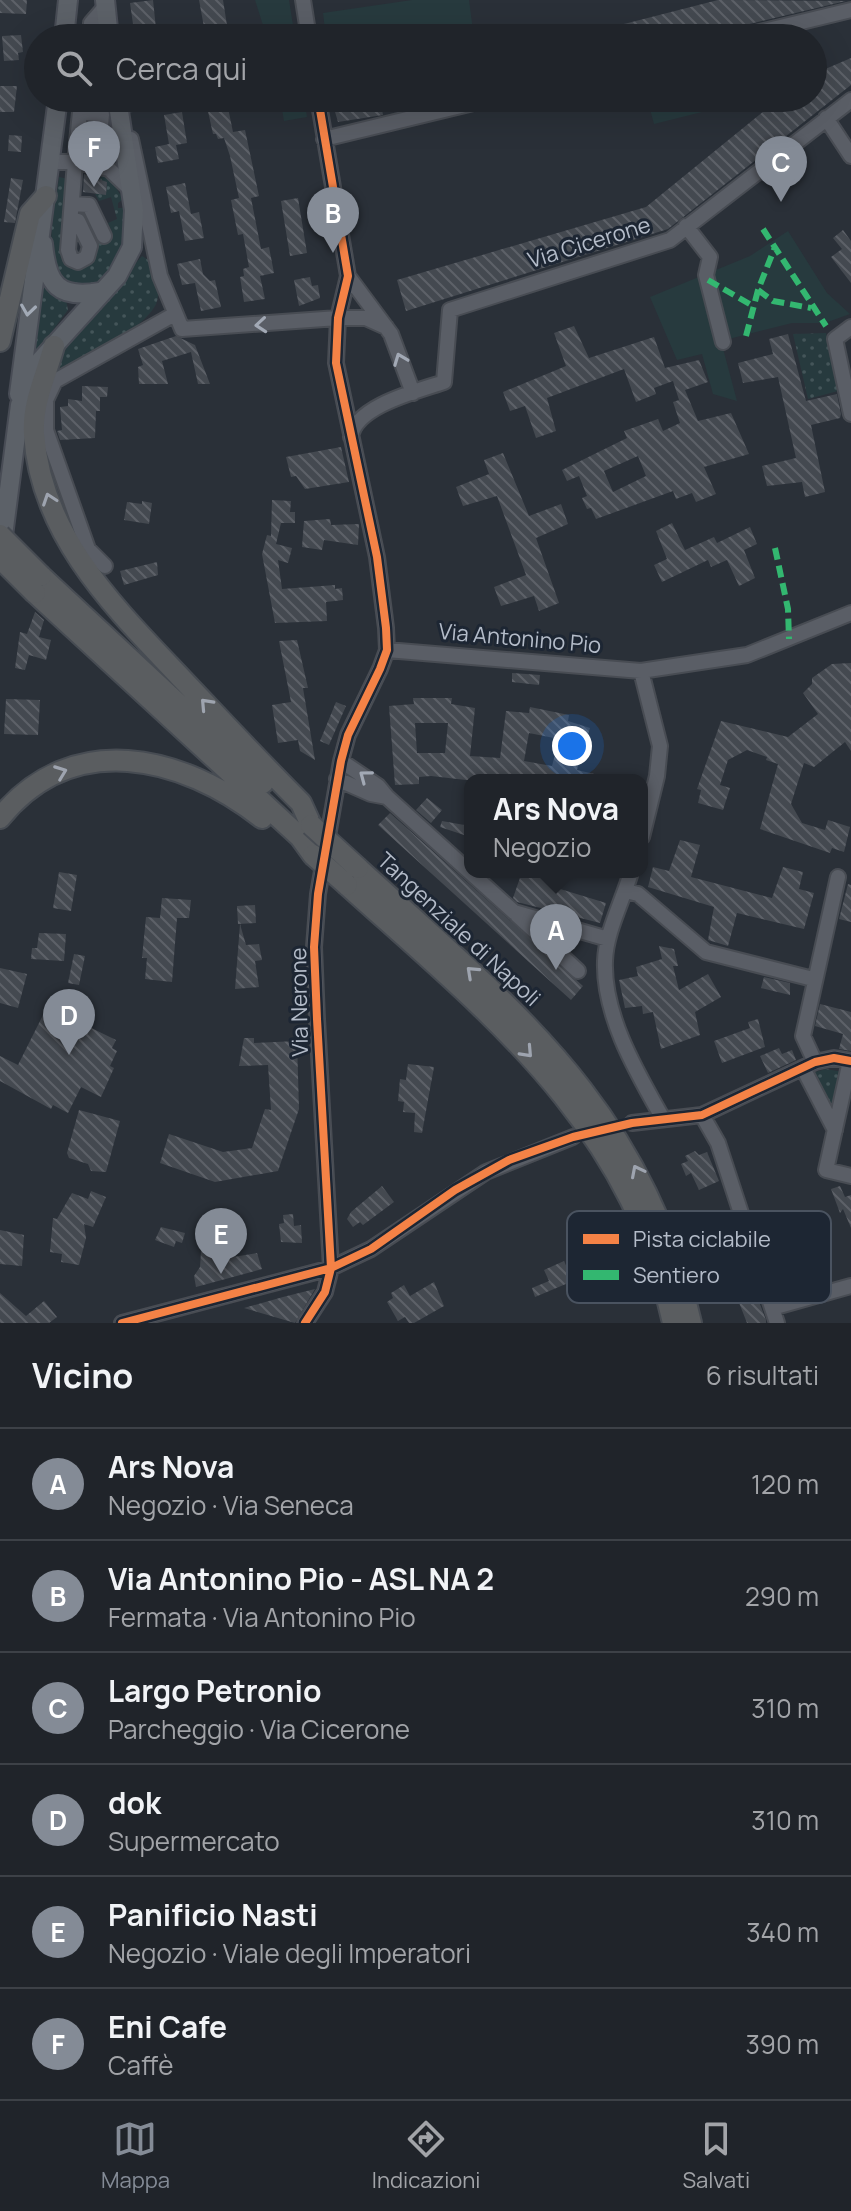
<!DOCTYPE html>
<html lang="it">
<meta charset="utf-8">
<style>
:root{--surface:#20242a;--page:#2d3036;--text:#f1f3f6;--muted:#a2a4a8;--line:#3d4147;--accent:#848b96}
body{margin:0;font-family:Manrope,sans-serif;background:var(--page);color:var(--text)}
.you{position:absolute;left:572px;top:746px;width:28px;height:28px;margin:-20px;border:6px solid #fff;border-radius:50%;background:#1a73e8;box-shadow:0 0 0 12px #1a73e833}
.badge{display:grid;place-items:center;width:52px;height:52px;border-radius:50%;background:var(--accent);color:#fff;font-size:26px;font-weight:700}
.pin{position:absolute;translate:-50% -66px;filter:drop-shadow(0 2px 4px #0008)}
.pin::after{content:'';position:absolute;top:42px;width:28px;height:24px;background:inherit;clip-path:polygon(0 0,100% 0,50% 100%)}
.popup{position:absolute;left:464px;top:774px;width:184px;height:104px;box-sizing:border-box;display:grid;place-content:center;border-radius:16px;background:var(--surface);filter:drop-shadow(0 2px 6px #0005);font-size:26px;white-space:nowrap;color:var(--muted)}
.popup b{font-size:30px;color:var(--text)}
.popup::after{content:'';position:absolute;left:50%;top:100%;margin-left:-16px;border:16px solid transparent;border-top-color:var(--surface)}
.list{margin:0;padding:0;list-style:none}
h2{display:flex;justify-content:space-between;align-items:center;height:104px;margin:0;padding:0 32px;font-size:34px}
h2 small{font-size:26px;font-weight:400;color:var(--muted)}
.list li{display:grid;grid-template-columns:52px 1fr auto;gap:24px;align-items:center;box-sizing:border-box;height:112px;padding:0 32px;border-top:2px solid var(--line)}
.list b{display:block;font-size:30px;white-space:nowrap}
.list p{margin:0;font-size:26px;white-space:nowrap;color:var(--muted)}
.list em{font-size:26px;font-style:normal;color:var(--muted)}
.icon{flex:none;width:44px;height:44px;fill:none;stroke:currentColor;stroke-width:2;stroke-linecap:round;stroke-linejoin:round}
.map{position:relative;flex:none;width:851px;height:1323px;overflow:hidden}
.search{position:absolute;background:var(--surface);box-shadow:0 8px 32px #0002;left:24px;right:24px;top:24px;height:88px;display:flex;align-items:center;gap:20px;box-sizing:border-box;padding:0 28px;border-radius:44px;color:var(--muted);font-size:30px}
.sheet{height:776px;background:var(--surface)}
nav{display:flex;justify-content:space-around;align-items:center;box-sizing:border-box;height:112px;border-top:2px solid var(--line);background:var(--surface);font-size:22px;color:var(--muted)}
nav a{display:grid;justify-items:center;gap:4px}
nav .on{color:var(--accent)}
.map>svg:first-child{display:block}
</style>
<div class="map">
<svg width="851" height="1323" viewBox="0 0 851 1323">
<defs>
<pattern id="grass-dots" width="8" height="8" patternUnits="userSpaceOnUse" patternTransform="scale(2)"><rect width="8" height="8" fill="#273a3e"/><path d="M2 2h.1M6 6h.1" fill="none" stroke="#445559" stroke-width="1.8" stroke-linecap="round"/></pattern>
<pattern id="building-back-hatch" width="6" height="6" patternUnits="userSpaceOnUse" patternTransform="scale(2)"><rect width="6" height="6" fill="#444950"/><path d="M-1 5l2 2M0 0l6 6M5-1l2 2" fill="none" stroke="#5d6168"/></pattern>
</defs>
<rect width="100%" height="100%" fill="#2a3038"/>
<path fill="url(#grass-dots)" d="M101 174 111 180 123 199 118 203V208H124C126 237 120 263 97 283L68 284C40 258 55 211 59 177L68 179 70 264 93 241 112 232 108 223 117 219 111 197 99 201 95 194H106L107 182 100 181Z
M142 256 150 261C154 274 162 289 156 304 146 327 76 370 53 371L79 328Z
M42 283 66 300 68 310 32 358Z
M826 333 838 391 808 399 793 334Z
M826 1069 843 1072 833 1116 812 1073Z"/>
<path fill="#273a3e" d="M255 0H289L295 38H267Z
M412 0H469L474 38H326L323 13Z
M280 98H304L307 117 284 121Z
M647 98H702L706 111 654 124Z
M788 231 827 293 850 314 825 323H792L721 341 737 401 713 394 702 354 677 360 650 297 750 256Z"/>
<path fill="url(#building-back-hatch)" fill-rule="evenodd" d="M0 0H27L26 14 0 13Z
M153 0 157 38H135L130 3Z
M199 0H223L229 38H206Z
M718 0 846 1 733 28 709 38H582L581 35Z
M21 35 23 52 18 53 19 60 4 61 2 36Z
M851 58V85L668 229 406 311 397 280 646 207 780 98H813V71L820 66 823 70Z
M0 86H17L14 112H0Z
M357 101V107L381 104 383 115 338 122 333 105Z
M227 103 233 132 245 130 259 196 251 198 261 249 269 247 274 273 260 276 265 299 244 302 240 277 244 276 243 269 249 267 243 234 238 235 231 200 239 198 230 156 224 138 218 139 216 134H213L207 107Z
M182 112 187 143 176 145 179 159 158 163 155 147 169 144 164 115Z
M9 135 22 136 21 152 8 151Z
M84 174 107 182 106 195 83 192Z
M11 178 23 180 15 223 4 222Z
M185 183 191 214 199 212 204 238 185 241 179 211 171 213 166 187Z
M298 198 307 253 290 256 281 201Z
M843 230 851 241V283L831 257 842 249 833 238Z
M200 259 203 274 210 281 215 280 221 307 201 311 195 283 182 285 177 264Z
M310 277 312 286 318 285 320 298 299 306 294 280Z
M574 326 589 358 654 337 665 368 699 360 708 382 685 390 698 421 731 413 749 454 704 467 716 494 696 502 692 493 676 499 673 491 596 519 591 508 587 509 582 498 587 496 579 476 567 481 562 470 627 438 624 431 658 419 663 431 680 423 673 402 679 400 673 381 654 388 656 394 636 402 624 369 547 398 556 431 536 438 525 406 510 411 503 392 566 366 554 333ZM638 456 646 476 613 492 604 471Z
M788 334 806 401 837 394 841 414 840 418 811 425 825 492 805 497 802 482 767 486 762 466 796 458 778 377 743 383 738 363 773 354 769 339Z
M176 336 195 345 210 384H198L191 352 162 361 168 384H139L138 367 143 365 138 349Z
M82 386 108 387 107 397H100V411H96L95 438 60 440 57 431 62 430 60 407 68 406V399L82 401Z
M341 447 349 482 305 489 296 476 291 477 286 457Z
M503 453 529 516 561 504 568 524 536 538 559 603 539 611 534 596 501 606 494 587 526 575 497 496 463 506 456 487 489 474 484 460Z
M272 500 291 501 290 512H295V523H281L276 544 292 548 288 563 278 560 282 589 335 585V589L342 588 343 600 326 602 327 621 275 623 262 554 267 535 271 536Z
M142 501 152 503 149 524 124 520 127 502 142 504Z
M330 519 331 525 359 524 358 545 324 540 322 550 302 547 304 521Z
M672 523 685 550 714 537 717 543 750 527 757 544 744 550 755 578 739 586 727 560 711 567 708 560 662 582 654 565 667 559 656 531Z
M157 562 158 575 124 585 120 571Z
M35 612 44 620 39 637 51 640 46 660 29 655 25 670 15 668 20 632 27 634Z
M297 640 308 688H303L315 760 300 751 298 740 278 743 272 705 291 702 279 641Z
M851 663V751L845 742 814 767 804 763 791 804 802 823 825 830 828 820 850 827 844 852 832 848 830 853 760 829 778 764 766 760 767 757 747 750 728 760 720 785 730 788 723 810 698 803 701 790 697 789 721 721 788 737 818 714 803 693 812 684V678L832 664Z
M512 673 540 675 539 685 512 682Z
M413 698H452L451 704 475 708 470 756 500 758 506 711 529 713 530 707 569 715 568 721 590 728 577 770 603 776V780H466L431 776 419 777V784L395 785 389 706 414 704ZM415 723H448L445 753H417ZM529 733 559 739 552 766 524 761Z
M6 699 40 700 38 735 4 734Z
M336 702 346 706 329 745 320 741Z
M427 798 442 810 431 823 416 810Z
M390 813 583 986 571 1000 378 825Z
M442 821 470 826V837L440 827Z
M680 840 700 845 691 877 772 898 783 867 803 872 799 889 814 893 804 929 737 913 728 946 708 940 714 907 648 887 653 867 669 871Z
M59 872 77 875 71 911 53 908Z
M522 872H561L557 888 606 903 600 923 517 902 513 898Z
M848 884 851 885V922L839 919Z
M162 898 191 900 189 918H177L172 982 145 979 147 958H142L146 917 160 918Z
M255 905 256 923 238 924 237 906Z
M240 924 246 945 259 944 262 960 255 961 259 987 235 989Z
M39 933 66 934 64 961 31 959 32 948H37Z
M659 946 674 949 678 966H673L679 990 708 974 721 997 695 1012 700 1035 661 1049 653 1012 643 1014 642 1006 625 1008 619 980 638 976 636 967 662 959Z
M74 954 85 956 79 985 68 983Z
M0 968 27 974 18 1008 0 1003Z
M764 977 790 983V995L761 988Z
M59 1004 83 1017 81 1023 116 1040 112 1048 117 1051 110 1066 114 1068 101 1097 81 1087 68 1113 53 1105 51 1109 0 1081V1056L18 1065 47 1007 55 1010Z
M820 1004 851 1012V1051L839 1049 843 1034 815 1026Z
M758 1019 765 1047 722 1063 714 1041 750 1028 748 1022Z
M244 1038H254V1043L297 1041 299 1109 278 1171 215 1182 160 1163 169 1134 223 1152 252 1148 265 1109 271 1110 268 1065 239 1066Z
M779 1048 782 1054 792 1050 796 1060 768 1073 760 1056Z
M408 1064 434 1067 422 1133 414 1132 415 1113 403 1112 404 1102 398 1101 400 1079 406 1080Z
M79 1110 120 1121 106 1172 91 1171 88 1164 69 1158 67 1153Z
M695 1151 699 1155 707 1152 719 1181 699 1190 691 1173 686 1176 681 1164 688 1161 685 1156Z
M382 1186 394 1202 363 1225 360 1222 353 1227 347 1219 351 1212Z
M840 1186 845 1197 851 1195V1228L843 1209 840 1213 831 1189Z
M91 1191 106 1197 93 1227 84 1224 86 1238 79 1265 61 1262 62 1254 50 1252 53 1218 57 1219 72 1193 88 1199Z
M293 1214 294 1226 301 1225 302 1243 281 1242 279 1224 284 1223 283 1215Z
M203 1222H208L211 1244 224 1246 225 1254H233V1257L257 1253 262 1269 196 1287 194 1276 200 1267Z
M161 1227 185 1233 182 1243 176 1241 174 1247 155 1240Z
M0 1230 24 1235 22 1266 0 1264Z
M804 1252 806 1257 795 1261 797 1270 780 1273 779 1267 770 1270 767 1259Z
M564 1261 573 1281 535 1297 532 1288 549 1281 544 1270Z
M434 1282 444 1306 414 1323H409L405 1317 398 1321 387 1302 393 1298 391 1293 404 1285 410 1296Z
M754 1288 766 1320V1323H747L736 1295Z
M315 1289 295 1323 244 1308 283 1297Z
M0 1293 26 1316 44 1301 57 1317 49 1323H0Z"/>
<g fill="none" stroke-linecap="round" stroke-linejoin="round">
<g stroke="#484c53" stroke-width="18">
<path id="minor" d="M303 0 309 38
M93 38 91 23 105 7
M735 38 851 10
M100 98 102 115
M121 112 119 105 144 101
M826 118 851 156
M131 139 160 276 182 329 338 318H366L386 327
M324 139 494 98
M51 162H75L68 250 71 259 78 262 87 257 90 246 78 221 71 220
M97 164 102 115 80 112 75 162 109 169 130 189
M72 204 89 205 104 236
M686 226 710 257 706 275 723 342
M348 276 391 334 413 393
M851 327 835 339 851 414
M351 437C355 406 418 391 444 382L450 310 670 240 851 100
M105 566 88 549 46 430V400L55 381 173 315
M387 650 641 671 747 655 851 613
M641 671 660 746 657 776 642 837
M337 779 371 794 387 797 378 786 341 761
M387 797 514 912 608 939
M631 872C623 901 606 931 605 961 603 1015 636 1071 662 1117
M626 891 638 894 706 952 813 979
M517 915 578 971
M850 1061 826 1170 851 1176
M815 1062 803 1036 838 877
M803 1068 835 1130
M702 1115 718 1143 777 1323
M632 1123 702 1115 815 1062 834 1058 851 1061
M772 1308 851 1286
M122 1323 331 1268 371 1249 486 1172 573 1137
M305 1323 325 1292 331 1268 317 1019 314 947 318 894 341 761 348 735 380 669 387 650 386 628 377 557 336 363 338 318 348 276 318 98"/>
</g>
<g stroke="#484c55" stroke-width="22">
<path id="major" d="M105 0 109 38
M64 38 68 0
M43 244C47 285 58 299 100 292
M19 394 58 98
M1 551 20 405 41 360 117 276 132 247 134 210 117 98"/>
</g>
<g stroke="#474c53" stroke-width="24">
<path id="highway" d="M0 341 30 214 46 196
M54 346C46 376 32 403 34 434 41 537 116 609 183 680 222 721 261 763 301 803L311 825
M41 576 263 783
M35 593 300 837 313 855
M0 818C72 729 182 755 262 818
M358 868C514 1011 641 1105 691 1323
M347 885C490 1014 631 1123 673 1323"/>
</g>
<use href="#minor" stroke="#5a5e66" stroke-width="14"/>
<use href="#major" stroke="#5c6168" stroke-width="18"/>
<use href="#highway" stroke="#5a5d60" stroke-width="20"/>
<g stroke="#474c53" stroke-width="24" stroke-linecap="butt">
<path id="highway-bridge" d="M0 535 41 576
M0 558 35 593
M311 825 358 868
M313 855 347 885"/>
</g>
<use href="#highway-bridge" stroke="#5a5d60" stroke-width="20"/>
<path stroke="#33b770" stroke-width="6" stroke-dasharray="12 6" stroke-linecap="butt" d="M763 229 826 326
M708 280 753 306
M758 290 773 301 811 308
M746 336 758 290 775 247
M775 548 788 609 789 639"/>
<g stroke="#1d2633" stroke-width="13">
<path id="cycleway" d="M122 1323 331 1268 371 1249 455 1190 509 1160 573 1137 632 1123 702 1115 815 1062 834 1058 851 1061
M305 1323 325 1292 331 1268 317 1019 314 947 318 894 341 761 348 735 380 669 387 650 386 628 377 557 336 363 338 318 348 276 318 98"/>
</g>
<use href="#cycleway" stroke="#f48246" stroke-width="8"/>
</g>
<defs><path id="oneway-chevron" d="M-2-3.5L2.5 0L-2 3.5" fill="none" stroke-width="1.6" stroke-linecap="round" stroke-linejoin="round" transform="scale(2)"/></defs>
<use stroke="#a2aab6" href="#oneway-chevron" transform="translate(28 310) rotate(98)"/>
<g stroke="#a2a9b5">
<use href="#oneway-chevron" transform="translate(261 325) rotate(175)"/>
<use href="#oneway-chevron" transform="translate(400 359) rotate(-111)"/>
<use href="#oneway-chevron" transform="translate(365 776) rotate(-143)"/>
</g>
<g stroke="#9ea4af">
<use href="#oneway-chevron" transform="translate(49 499) rotate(-109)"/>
<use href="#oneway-chevron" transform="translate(206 704) rotate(-133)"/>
<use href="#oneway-chevron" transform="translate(61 772) rotate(-21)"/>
<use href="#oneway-chevron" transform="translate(472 972) rotate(-137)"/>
<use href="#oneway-chevron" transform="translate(527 1052) rotate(47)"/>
<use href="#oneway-chevron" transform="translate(637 1171) rotate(-117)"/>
</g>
<g text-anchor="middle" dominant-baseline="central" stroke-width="6" stroke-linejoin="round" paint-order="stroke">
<g font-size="22" fill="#b4bcc9" stroke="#1d2633">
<text transform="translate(589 242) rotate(-17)">Via Cicerone</text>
<text transform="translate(520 638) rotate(5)">Via Antonino Pio</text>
<text transform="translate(459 929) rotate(43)">Tangenziale di Napoli</text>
<text transform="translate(299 1002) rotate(-91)">Via Nerone</text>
</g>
</g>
<rect x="567" y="1211" width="264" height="92" rx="12" fill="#1d2633" stroke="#4a5360" stroke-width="2"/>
<rect x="583" y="1234" width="36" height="10" fill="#f48246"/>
<rect x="583" y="1270" width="36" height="10" fill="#33b770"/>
<g font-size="22" fill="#b4bcc9">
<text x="633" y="1247">Pista ciclabile</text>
<text x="633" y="1283">Sentiero</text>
</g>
</svg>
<div class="you"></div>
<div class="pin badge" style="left:556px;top:970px">A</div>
<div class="popup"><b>Ars Nova</b>Negozio</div>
<div class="pin badge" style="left:333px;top:253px">B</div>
<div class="pin badge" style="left:781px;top:202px">C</div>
<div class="pin badge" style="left:69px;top:1055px">D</div>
<div class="pin badge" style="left:221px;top:1274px">E</div>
<div class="pin badge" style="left:94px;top:187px">F</div>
<div class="search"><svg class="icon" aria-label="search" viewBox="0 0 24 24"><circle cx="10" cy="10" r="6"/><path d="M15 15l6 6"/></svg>Cerca qui</div>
</div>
<section class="sheet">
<h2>Vicino<small>6 risultati</small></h2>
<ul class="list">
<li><span class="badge">A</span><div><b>Ars Nova</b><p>Negozio · Via Seneca</p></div><em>120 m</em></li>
<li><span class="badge">B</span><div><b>Via Antonino Pio - ASL NA 2</b><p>Fermata · Via Antonino Pio</p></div><em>290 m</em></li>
<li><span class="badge">C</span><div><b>Largo Petronio</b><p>Parcheggio · Via Cicerone</p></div><em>310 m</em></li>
<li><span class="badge">D</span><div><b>dok</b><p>Supermercato</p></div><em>310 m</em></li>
<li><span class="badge">E</span><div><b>Panificio Nasti</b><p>Negozio · Viale degli Imperatori</p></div><em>340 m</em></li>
<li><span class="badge">F</span><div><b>Eni Cafe</b><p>Caffè</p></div><em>390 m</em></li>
</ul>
</section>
<nav>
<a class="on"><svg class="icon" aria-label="map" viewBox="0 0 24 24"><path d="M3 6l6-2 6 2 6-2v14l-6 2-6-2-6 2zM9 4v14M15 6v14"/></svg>Mappa</a>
<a><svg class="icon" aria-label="directions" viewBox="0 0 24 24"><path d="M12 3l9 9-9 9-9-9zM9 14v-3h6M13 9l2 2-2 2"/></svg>Indicazioni</a>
<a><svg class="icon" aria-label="saved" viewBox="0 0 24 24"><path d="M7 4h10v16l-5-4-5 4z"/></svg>Salvati</a>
</nav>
